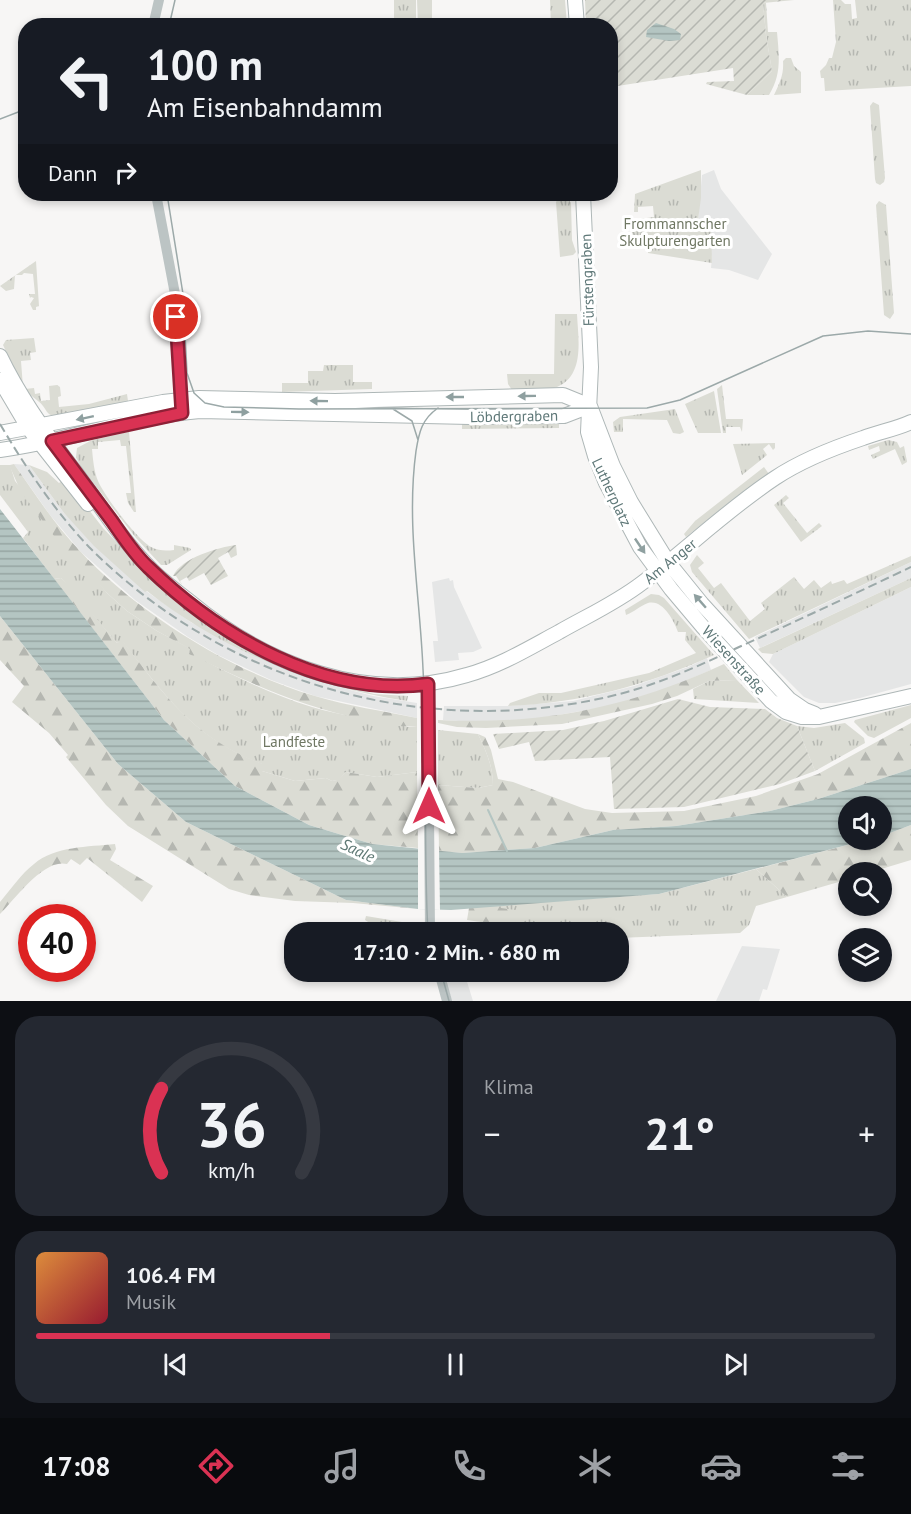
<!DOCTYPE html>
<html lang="de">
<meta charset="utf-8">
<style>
:root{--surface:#171b24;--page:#242831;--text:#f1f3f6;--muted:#9ea1a6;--line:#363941;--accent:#da3253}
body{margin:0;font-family:"PT Sans",sans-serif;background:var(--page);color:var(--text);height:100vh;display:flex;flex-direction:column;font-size:22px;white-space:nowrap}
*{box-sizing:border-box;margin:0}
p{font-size:20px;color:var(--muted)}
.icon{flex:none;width:33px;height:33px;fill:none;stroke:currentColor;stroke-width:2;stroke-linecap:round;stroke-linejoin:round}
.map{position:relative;height:1001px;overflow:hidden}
.sheet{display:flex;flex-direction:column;gap:15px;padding:15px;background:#0d0f14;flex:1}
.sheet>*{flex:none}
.hud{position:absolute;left:18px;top:18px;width:600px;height:183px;border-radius:24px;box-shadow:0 3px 9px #0003;background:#171b24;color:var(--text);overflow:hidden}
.buttons{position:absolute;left:838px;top:796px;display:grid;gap:12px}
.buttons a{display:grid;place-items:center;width:54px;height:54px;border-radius:50%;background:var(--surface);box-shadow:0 3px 9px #0003;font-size:30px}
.speed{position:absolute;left:18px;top:904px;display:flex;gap:12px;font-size:30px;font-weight:700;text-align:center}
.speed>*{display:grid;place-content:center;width:78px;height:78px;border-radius:50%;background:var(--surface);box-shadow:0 3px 9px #0003;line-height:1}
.speed .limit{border:9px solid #d22;background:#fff;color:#111}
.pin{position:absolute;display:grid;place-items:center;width:51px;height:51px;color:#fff;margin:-26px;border:3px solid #fff;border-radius:50%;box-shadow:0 2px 6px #0007}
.me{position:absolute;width:66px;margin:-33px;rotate:0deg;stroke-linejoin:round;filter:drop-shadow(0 0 4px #0008)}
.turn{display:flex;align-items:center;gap:21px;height:126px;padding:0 30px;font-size:27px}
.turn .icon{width:78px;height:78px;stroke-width:2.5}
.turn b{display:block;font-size:42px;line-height:51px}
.then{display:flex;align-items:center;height:57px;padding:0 30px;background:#0003;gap:12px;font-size:22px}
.big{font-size:45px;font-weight:600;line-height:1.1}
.sheet .widget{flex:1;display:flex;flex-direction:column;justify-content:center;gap:9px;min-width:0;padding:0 21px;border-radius:24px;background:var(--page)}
.sheet .dial{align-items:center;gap:0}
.dial svg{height:156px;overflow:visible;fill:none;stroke:var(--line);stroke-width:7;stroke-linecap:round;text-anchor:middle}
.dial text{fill:var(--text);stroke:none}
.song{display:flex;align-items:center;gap:18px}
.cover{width:72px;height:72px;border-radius:9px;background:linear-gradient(135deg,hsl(30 70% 55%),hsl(350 70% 35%))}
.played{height:6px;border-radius:3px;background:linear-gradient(90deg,var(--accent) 35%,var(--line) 35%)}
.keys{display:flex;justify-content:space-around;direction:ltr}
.heat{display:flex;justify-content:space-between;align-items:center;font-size:33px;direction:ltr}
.sheet .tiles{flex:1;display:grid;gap:15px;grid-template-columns:1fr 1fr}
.widget:last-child{grid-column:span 2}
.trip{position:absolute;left:284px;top:922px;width:345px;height:60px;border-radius:24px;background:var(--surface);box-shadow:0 3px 9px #0003;font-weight:600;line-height:60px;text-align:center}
.tabs{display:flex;height:96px;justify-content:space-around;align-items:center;background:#090b0e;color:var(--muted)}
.tabs .icon{width:42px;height:42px}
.tabs .selected{color:var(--accent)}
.tabs b{font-size:27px;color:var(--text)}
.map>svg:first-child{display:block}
</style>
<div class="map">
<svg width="911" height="1001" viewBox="0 0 911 1001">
<defs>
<pattern id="grass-tufts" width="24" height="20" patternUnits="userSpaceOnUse" patternTransform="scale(1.5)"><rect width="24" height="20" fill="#dbdcd4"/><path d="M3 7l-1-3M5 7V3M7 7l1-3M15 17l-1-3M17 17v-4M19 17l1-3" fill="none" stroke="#b5b7b1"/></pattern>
<pattern id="forest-firs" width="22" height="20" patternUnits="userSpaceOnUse" patternTransform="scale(1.5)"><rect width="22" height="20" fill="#dbdcd4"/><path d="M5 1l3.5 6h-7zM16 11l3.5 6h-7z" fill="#b5b7b1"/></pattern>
<pattern id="garden-furrows" width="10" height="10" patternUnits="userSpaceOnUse" patternTransform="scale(1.5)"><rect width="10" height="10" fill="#dbdcd4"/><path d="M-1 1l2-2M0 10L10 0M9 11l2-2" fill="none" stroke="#b5b7b1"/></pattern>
<pattern id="water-rules" width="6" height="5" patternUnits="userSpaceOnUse" patternTransform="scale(1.5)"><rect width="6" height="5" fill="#b4c5c2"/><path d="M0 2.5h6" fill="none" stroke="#96a5a2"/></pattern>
</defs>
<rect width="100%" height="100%" fill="#f7f6f5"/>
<!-- built -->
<path fill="#e5e6e6" d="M 714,170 L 721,189 L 772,254 L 758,280 L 729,270 L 711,268 L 712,257 L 698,220 L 702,175 Z
M 14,464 L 29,465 L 64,513 L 146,591 L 192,623 L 350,690 L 373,696 L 417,703 L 417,718 L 315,696 L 271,680 L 218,655 L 188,637 L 135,600 L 81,552 L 50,515 Z
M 911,562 L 911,578 L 760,648 L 755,637 Z
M 449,578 L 450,581 L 453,580 L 454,587 L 482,648 L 473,652 L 458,653 L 459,660 L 435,662 L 433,641 L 438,641 L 432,582 Z
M 911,587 L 911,684 L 860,698 L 835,703 L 819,703 L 804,697 L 769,662 L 773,654 Z
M 707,658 L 711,670 L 666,689 L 610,706 L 535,719 L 474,722 L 443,720 L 444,706 L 508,706 L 573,701 L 634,686 L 688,667 Z
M 742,946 L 780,949 L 767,990 L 763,989 L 759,1001 L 716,1001 Z
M 443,972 L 464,972 L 473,1001 L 452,1001 Z"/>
<!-- grass -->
<path fill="url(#grass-tufts)" d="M 394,0 L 416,0 L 416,25 L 394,25 Z
M 417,0 L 432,0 L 432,25 L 418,25 Z
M 550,0 L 565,0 L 567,25 L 551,25 Z
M 833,0 L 841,0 L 845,4 L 851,4 L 852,19 L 857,18 L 855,0 L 911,0 L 911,86 L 825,91 L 824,78 L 821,78 L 820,71 L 826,65 L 829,58 L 832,58 L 836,42 Z
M 763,3 L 766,3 L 768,32 L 777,32 C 779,55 782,74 769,95 L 747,95 L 772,71 L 766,35 Z
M 786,58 L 791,58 L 794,66 L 801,72 L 801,93 L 774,95 C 780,82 784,74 783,61 Z
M 873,102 L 879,105 L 885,178 L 884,182 L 880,185 L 876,183 L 875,179 L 870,106 Z
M 701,170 L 701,198 L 698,220 L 711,222 L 712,263 L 648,253 L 648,243 L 632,241 L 632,220 L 654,217 L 653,206 L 638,207 L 638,212 L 634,212 L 635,194 Z
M 558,199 L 568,199 L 571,203 L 572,240 L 576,252 L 573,255 L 560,257 L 556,202 Z
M 879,201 L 886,205 L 894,313 L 890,319 L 884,315 L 876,205 Z
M 36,261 L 39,306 L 36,307 L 36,310 L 33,310 L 30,304 L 34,298 L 31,297 L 30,298 L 29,294 L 35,294 L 33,274 L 24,273 L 22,275 L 15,275 L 14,289 L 6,291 L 0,286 Z
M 555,314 L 577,314 C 578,338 586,378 554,388 C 542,391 525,389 512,390 L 508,384 L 507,374 L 554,374 Z
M 34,338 L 36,352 L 30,353 L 31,360 L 21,361 L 23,387 L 3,345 L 6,340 Z
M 324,365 L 353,365 L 353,382 L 372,382 L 372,389 L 282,392 L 282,383 L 308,383 L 308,371 L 323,371 Z
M 57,385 L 60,387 L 61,396 L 58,397 L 59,407 L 89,404 L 127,394 L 128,401 L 53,416 C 46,413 47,411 43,406 C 38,399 29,396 25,389 L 34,388 L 35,394 L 40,393 L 41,401 L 50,400 L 49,386 Z
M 722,385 L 726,419 L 743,419 L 742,432 L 740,427 L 726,427 L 726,433 L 723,433 L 717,389 Z
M 714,391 L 721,433 L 698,433 L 685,404 Z
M 675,409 L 684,432 L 680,434 L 673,433 L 667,420 L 623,419 L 623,432 L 614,432 L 613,422 L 620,417 Z
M 462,423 L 559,423 L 559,428 L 462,429 Z
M 129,432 L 136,512 L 134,512 L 128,503 L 126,493 L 131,493 L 126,446 L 121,446 L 120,440 L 98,442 L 98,449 L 92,449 C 93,460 94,471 98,481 C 105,497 137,539 151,547 C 159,551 166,551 174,550 L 174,545 L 190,548 L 191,550 L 167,565 L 161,565 L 136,538 L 81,467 L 76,457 L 77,448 L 92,440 Z
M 888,440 L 897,442 L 900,448 L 904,446 L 907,462 L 902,465 L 895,449 L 873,459 L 871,455 L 880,451 L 879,446 L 869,450 L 868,446 Z
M 775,443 L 775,448 L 773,450 L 769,444 L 763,449 L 767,455 L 742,475 L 733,444 Z
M 0,465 L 10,465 L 15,481 L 107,593 L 127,611 L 157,631 L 191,649 L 189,653 C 229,673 269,694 312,707 C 343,716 376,720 408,727 L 417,726 L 417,772 L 377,777 L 346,772 L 338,780 L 332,781 L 326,778 L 295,781 L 262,771 L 262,764 C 195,740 164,694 122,641 L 117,643 L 61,578 L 54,579 L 23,538 L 28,532 L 0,495 Z
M 29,465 L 47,472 L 59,483 L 65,479 L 103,528 L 145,572 L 317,677 L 374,694 L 408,696 L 407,701 C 314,687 221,650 147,591 L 145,592 L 94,546 L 64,513 Z
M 764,467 L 769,474 L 737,496 L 686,537 L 684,534 L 695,521 Z
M 786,495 L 789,498 L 783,503 L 807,533 L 819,523 L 822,526 L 801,542 L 774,505 Z
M 697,555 L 704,563 L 698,568 L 714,588 L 721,583 L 750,621 L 765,609 L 761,603 L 794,577 L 804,589 L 814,580 L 821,588 L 831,581 L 832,584 L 844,580 L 847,584 L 911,556 L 911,562 L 749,639 L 692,572 L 690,565 Z
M 911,578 L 911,587 L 773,654 L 762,653 L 758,649 Z
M 651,594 L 659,595 L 664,598 L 714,655 C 648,685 581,703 508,706 L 510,703 L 539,693 L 561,693 L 649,673 L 696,653 L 685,640 L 686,632 L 678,632 C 674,621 663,599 648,603 C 640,606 634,612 626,615 L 625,610 Z
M 737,680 L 759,703 L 694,699 L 693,689 L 709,681 Z
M 911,705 L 911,718 L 874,738 L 868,736 L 854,722 L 855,720 Z
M 845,723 L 864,738 L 865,743 L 815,771 L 797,726 L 814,728 Z
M 438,730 L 478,734 C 486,751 493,766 493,785 L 478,788 L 438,785 Z
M 756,869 L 787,897 L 756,906 L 749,925 L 740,933 L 618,938 L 618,933 L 547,933 L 516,927 L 516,920 L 500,908 L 500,905 L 659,894 Z
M 366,916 L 420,925 L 421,933 L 385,933 L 365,920 Z"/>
<!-- forest -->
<path fill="url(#forest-firs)" d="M 14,464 C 35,494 55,525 80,551 C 137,613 234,673 315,696 C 348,706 383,711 417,718 L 417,726 C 398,728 381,723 362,719 C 301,707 245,681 189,654 L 190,649 L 157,631 L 127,611 L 107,593 L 54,536 L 21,492 L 10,467 L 10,465 Z
M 61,578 L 71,588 L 117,643 L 122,640 C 164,695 196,740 263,764 L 262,771 L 295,781 L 326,778 L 332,781 L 337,780 L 346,772 L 377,777 L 417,772 L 418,848 L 372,844 L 309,825 L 235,786 L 164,720 L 54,579 Z
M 0,616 L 118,764 L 186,822 L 346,900 L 418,909 L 353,903 L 295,901 L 249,895 L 229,889 L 128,826 L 106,805 L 66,757 L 68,755 L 49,733 L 12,702 L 24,686 L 0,660 Z
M 724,664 L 737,680 L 709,681 L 677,696 L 652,704 L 562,724 L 486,728 L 457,727 L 438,723 L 438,720 C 544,725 627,708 724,664 Z
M 911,723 L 911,769 L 818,799 L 770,811 L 676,826 L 613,830 L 535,848 L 462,853 L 439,851 L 438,785 L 478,788 L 493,785 C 493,766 486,751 478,734 L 485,737 L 491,750 L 498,779 L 513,782 L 585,809 L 612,813 L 684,811 L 756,796 L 818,774 Z
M 911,825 L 911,860 L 868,873 L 849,873 L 849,879 L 787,897 L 756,869 L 866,840 L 882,840 L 882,836 Z
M 115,844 L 116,849 L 110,860 L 153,886 L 142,902 L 87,858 L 80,865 L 71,859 L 67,864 C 44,858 15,899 0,914 L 0,902 C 11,889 21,874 34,864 C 55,846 88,847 115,844 Z
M 500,905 L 501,908 L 516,910 L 516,927 L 467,920 L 469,908 Z"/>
<!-- garden -->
<path fill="url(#garden-furrows)" d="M 585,0 L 794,0 L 763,3 L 766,35 L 772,71 L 747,95 L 706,84 L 707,82 L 734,81 L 733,68 L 611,87 L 610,26 L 586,25 Z
M 236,545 L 237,555 L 231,558 L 228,552 L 218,558 L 228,576 L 211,585 L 204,573 L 189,581 L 187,577 L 180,581 L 182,585 L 176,576 L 173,576 C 181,558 219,547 236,545 Z
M 678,699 L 710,707 L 765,709 L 777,718 L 797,726 L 815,771 L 780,784 L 684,807 L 614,809 L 610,757 L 535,761 L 529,742 L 499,749 L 493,734 L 563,730 L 604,721 Z"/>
<!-- water -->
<path fill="url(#water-rules)" d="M 656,23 L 674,29 L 681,34 L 680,40 L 669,41 L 646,37 L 647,30 Z
M 0,509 L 164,720 L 235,786 L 309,825 L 372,844 L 462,853 L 535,848 L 613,830 L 676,826 L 770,811 L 818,799 L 911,769 L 911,825 L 882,836 L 882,807 L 849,807 L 849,840 L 866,840 L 659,894 L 451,910 L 418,909 L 346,900 L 186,822 L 118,764 L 0,616 Z"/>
<!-- pier -->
<path fill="#f7f6f5" d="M 418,845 L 439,848 L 440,910 L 418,909 Z"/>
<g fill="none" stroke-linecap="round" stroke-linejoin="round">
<!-- stream -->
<path stroke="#b4c5c2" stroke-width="2" d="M 488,810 L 507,851"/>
<defs>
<path id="major" d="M 575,0 L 577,26
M 583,194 L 591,367 L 588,432 L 595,456 L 606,483 L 640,547 L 671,589 L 703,627 L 771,701 L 786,712 L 802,717 L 819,717 L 911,696
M 0,356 C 20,398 48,437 77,474 C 99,504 120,537 146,564 C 158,578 174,589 189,601 C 266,665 367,705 467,675 C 500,666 529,648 559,632 C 587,616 616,603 642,583 C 687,549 728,509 775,478 C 802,460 833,448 863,438 C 879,432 896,429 911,422
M 0,380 L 29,429 L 88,504
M 590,406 L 613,466 L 631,502 L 668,562 L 702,604 L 789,699 L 805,710 L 815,714
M 0,433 L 163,402 L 199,398 L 335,401 L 563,395 L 590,406
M 0,450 C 67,441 132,417 200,411 L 470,417 L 564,416 L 590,406"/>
</defs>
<!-- major casing -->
<use href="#major" stroke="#aeb7b7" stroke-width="16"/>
<!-- minor -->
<path stroke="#bcc4c4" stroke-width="10" d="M 153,26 L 159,0
M 156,194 L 175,294 L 181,407
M 428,684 L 430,933
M 439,972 L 447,1001"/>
<!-- major -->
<use href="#major" stroke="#fff" stroke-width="14"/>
<!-- tram -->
<path stroke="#9ca9a9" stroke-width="1.5" d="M 169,26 L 175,0
M 0,119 L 26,109
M 167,194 L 183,294 L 187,373 L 194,393 L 205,403 L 224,407 L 299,409 L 647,408 L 680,400 L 823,336 L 868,331 L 911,334
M 393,409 L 412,421 L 418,440
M 428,933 C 423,845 428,757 423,669 C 420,596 406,524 416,451 C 419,432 422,419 438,408
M 441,972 L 449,1001"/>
<!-- rail -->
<path stroke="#9ca9a9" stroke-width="2" stroke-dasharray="9 4.5" stroke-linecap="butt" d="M 0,424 C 26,468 54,510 89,547 C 228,687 436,744 627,692 C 666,681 703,664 739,647 C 797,621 854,594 911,567"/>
</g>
<!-- one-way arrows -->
<defs><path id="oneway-solid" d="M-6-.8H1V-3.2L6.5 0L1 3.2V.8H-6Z" transform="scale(1.5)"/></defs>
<g fill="#8fa0a0">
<use href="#oneway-solid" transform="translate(527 396) rotate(179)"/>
<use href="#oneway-solid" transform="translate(455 397) rotate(180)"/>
<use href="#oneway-solid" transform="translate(319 401) rotate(-179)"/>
<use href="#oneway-solid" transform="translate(240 412) rotate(1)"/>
<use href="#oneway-solid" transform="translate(85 418) rotate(168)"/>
<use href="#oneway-solid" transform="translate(640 546) rotate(56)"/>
<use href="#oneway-solid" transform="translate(700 601) rotate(-131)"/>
</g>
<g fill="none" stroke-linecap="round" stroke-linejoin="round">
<defs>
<path id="route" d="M 176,317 L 182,413 L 52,441 C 72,468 92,494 112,521 C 123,537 134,554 148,567 C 220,637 325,698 428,684 L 429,806"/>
</defs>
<!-- route casing -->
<use href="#route" stroke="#8e2036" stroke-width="15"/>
<!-- route -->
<use href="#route" stroke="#da3253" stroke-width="10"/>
</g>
<g text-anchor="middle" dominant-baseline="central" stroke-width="6" stroke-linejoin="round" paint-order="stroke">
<!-- park labels -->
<g font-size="15" fill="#6f7763" stroke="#fff">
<text x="675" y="223">Frommannscher<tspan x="675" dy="17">Skulpturengarten</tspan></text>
<text x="294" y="741">Landfeste</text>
</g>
<!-- street labels -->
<g font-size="15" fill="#5f7878" stroke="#fff">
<text transform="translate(587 280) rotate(-92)">Fürstengraben</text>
<text transform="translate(514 416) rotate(-1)">Löbdergraben</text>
<text transform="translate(612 492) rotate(65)">Lutherplatz</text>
<text transform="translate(670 561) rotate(-39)">Am Anger</text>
<text transform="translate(734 660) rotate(48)">Wiesenstraße</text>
</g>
<!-- water labels -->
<g font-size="16" font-style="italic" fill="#5f7975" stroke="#fff">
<text transform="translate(358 850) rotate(25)">Saale</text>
</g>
</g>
</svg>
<div class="buttons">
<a><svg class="icon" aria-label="sound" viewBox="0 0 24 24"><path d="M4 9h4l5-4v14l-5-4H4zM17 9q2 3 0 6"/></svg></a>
<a><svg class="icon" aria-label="search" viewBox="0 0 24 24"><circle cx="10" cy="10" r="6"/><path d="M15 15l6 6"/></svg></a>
<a><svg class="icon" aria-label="layers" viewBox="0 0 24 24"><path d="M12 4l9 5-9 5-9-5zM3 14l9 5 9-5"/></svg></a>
</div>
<div class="speed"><div class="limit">40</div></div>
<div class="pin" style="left:176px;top:317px;background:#d93025"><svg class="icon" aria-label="arrive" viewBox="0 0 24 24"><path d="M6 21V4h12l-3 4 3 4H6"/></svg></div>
<svg class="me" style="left:429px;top:806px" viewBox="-20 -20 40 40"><path d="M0-17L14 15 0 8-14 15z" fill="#da3253" stroke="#fff" stroke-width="4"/></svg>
<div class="trip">17:10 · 2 Min. · 680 m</div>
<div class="hud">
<div class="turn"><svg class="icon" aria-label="left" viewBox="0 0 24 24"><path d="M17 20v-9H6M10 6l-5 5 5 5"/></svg><div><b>100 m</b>Am Eisenbahndamm</div></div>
<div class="then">Dann<svg class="icon" aria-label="right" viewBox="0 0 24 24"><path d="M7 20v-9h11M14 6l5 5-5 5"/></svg></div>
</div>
</div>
<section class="sheet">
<div class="tiles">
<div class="widget dial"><svg viewBox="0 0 100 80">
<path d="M14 69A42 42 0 1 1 86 69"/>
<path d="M14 69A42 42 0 0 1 14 26" stroke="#da3253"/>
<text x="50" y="56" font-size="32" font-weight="700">36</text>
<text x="50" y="72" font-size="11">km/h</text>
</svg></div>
<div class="widget"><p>Klima</p>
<div class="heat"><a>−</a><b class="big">21°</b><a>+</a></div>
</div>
<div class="widget">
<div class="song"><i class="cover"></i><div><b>106.4 FM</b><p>Musik</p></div></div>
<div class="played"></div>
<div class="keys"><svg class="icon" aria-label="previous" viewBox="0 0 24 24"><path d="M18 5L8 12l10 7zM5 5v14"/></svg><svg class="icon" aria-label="pause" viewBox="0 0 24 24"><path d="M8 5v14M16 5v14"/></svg><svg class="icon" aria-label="next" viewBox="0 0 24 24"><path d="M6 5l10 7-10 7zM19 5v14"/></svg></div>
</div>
</div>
</section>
<nav class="tabs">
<b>17:08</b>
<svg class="icon selected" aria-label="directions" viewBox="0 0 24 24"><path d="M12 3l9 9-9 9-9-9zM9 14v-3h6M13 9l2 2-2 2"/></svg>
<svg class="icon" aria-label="music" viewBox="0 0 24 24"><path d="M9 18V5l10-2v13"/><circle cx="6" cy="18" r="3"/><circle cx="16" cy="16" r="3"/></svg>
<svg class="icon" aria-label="phone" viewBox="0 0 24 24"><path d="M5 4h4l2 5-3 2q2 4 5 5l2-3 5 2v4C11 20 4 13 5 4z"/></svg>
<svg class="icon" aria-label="climate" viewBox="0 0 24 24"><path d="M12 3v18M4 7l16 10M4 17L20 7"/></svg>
<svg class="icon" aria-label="car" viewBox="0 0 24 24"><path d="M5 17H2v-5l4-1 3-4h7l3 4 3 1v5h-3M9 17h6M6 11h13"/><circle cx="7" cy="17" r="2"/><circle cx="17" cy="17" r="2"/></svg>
<svg class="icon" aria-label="filters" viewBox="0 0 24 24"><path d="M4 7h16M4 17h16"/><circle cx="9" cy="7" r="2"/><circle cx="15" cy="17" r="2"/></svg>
</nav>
